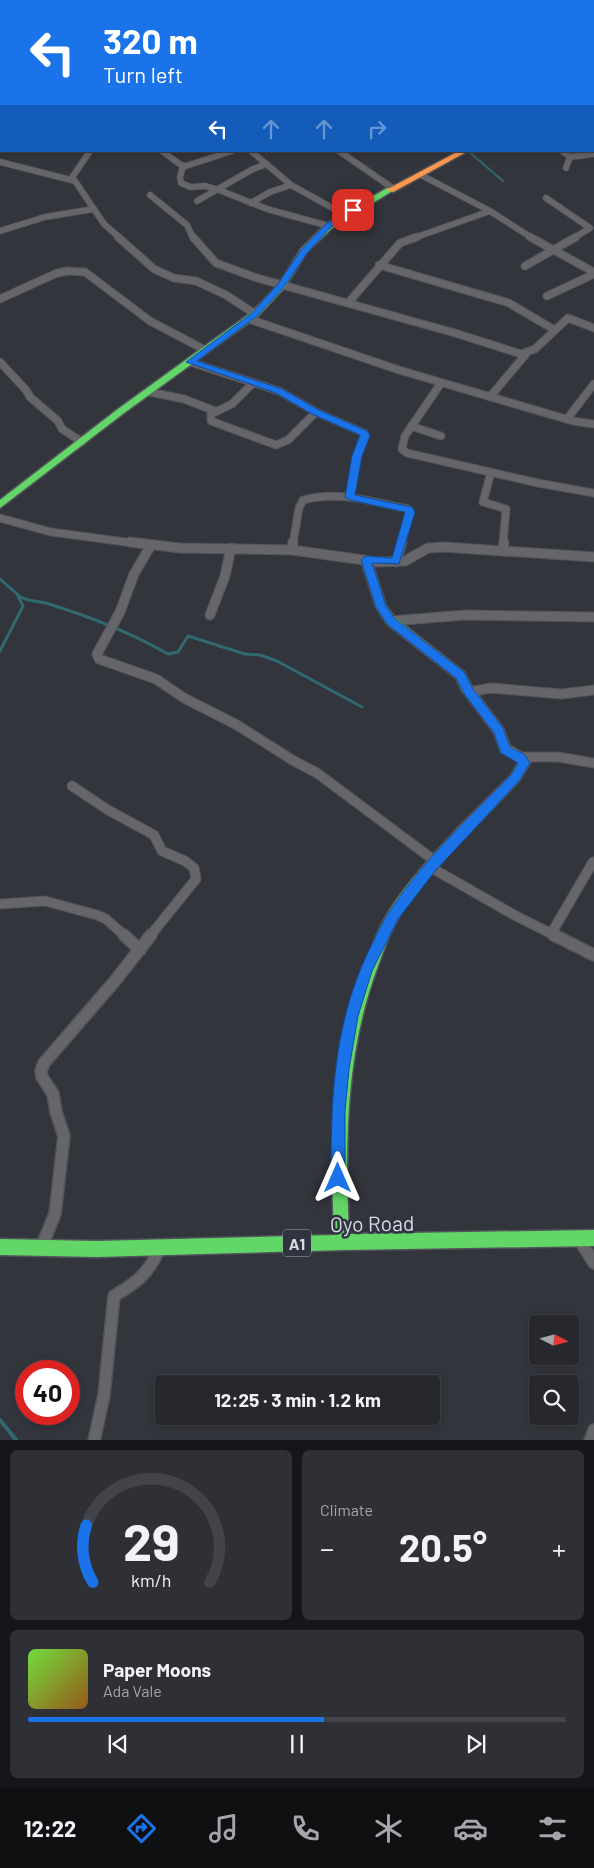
<!DOCTYPE html>
<meta charset="utf-8">
<style>
:root{--surface:#26282d;--page:#2e3035;--text:#f1f3f6;--muted:#a4a6aa;--line:#424449;--accent:#1a73e8}
body{margin:0;font-family:Barlow,sans-serif;background:var(--page);color:var(--text);height:100vh;display:flex;flex-direction:column;font-size:19px;white-space:nowrap}
*{box-sizing:border-box;margin:0}
p{font-size:16px;color:var(--muted)}
.icon{flex:none;width:28px;height:28px;fill:none;stroke:currentColor;stroke-width:2;stroke-linecap:round;stroke-linejoin:round}
.map{position:relative;height:1440px;overflow:hidden}
.sheet{display:flex;flex-direction:column;gap:10px;padding:10px;background:#151619;flex:1}
.sheet>*{flex:none}
.banner{position:absolute;left:0px;top:0px;width:595px;height:152px;box-shadow:0 2px 8px #0003,0 0 0 1px var(--line);background:#1a73e8;color:#fff;overflow:hidden}
.needle{width:32px;rotate:96deg}
.buttons{position:absolute;left:529px;top:1315px;display:grid;gap:10px}
.buttons a{display:grid;place-items:center;width:50px;height:50px;border-radius:5px;background:var(--surface);box-shadow:0 2px 8px #0003,0 0 0 1px var(--line);font-size:25px}
.speed{position:absolute;left:15px;top:1360px;display:flex;gap:10px;font-size:25px;font-weight:700;text-align:center}
.speed>*{display:grid;place-content:center;width:65px;height:65px;border-radius:50%;background:var(--surface);box-shadow:0 2px 8px #0003,0 0 0 1px var(--line);line-height:1}
.speed .limit{border:8px solid #d22;background:#fff;color:#111}
.pin{position:absolute;display:grid;place-items:center;width:42px;height:42px;color:#fff;margin:-21px;border-radius:10px;box-shadow:0 2px 8px #0006}
.me{position:absolute;width:55px;margin:-28px;rotate:0deg;stroke-linejoin:round;filter:drop-shadow(0 0 4px #0008)}
.turn{display:flex;align-items:center;gap:18px;height:105px;padding:0 20px;font-size:22px}
.turn .icon{width:65px;height:65px;stroke-width:2.5}
.turn b{display:block;font-size:35px;line-height:42px}
.lanes{display:flex;align-items:center;height:48px;padding:0 20px;background:#0003;justify-content:center;gap:25px;direction:ltr}
.lanes .off{opacity:.35}
.big{font-size:38px;font-weight:700;line-height:1.1}
.sheet .tile{flex:1;display:flex;flex-direction:column;justify-content:center;gap:8px;min-width:0;padding:0 18px;border-radius:8px;background:var(--page)}
.sheet .dial{align-items:center;gap:0}
.dial svg{height:130px;overflow:visible;fill:none;stroke:var(--line);stroke-width:7;stroke-linecap:round;text-anchor:middle}
.dial text{fill:var(--text);stroke:none}
.song{display:flex;align-items:center;gap:15px}
.cover{width:60px;height:60px;border-radius:8px;background:linear-gradient(135deg,hsl(100 70% 55%),hsl(30 70% 35%))}
.played{height:5px;border-radius:2px;background:linear-gradient(90deg,var(--accent) 55%,var(--line) 55%)}
.keys{display:flex;justify-content:space-around;direction:ltr}
.heat{display:flex;justify-content:space-between;align-items:center;font-size:28px;direction:ltr}
.sheet .tiles{flex:1;display:grid;gap:10px;grid-template-columns:1fr 1fr}
.tile:last-child{grid-column:span 2}
.trip{position:absolute;left:155px;top:1375px;width:285px;height:50px;border-radius:5px;background:var(--surface);box-shadow:0 2px 8px #0003,0 0 0 1px var(--line);font-weight:700;line-height:50px;text-align:center}
.tab-bar{display:flex;height:80px;justify-content:space-around;align-items:center;background:#0f1012;color:var(--muted)}
.tab-bar .icon{width:35px;height:35px}
.tab-bar .active{color:var(--accent)}
.tab-bar b{font-size:22px;color:var(--text)}
.map>svg:first-child{display:block}
</style>
<div class="map">
<svg width="594" height="1441" viewBox="0 0 594 1441">
<rect width="100%" height="100%" fill="#33353c"/>
<g fill="none" stroke-linecap="round" stroke-linejoin="round">
<!-- stream-far2 -->
<path stroke="#30696f" stroke-width="2" d="M 245,0 L 249,1
M 468,151 L 503,181"/>
<!-- stream-far1 -->
<path stroke="#30696f" stroke-width="3" d="M 0,579 L 17,594 L 23,606 L 0,651
M 17,594 C 25,602 35,600 46,603 C 88,616 130,632 168,654 L 178,652 L 188,636 L 245,654 L 260,655 L 277,661 L 362,707"/>
<!-- stream -->
<path stroke="#30696f" stroke-width="4" d="M 0,1420 L 17,1441"/>
<defs>
<path id="street-far3" d="M 117,0 L 119,1
M 389,0 L 392,0
M 106,1 L 108,0
M 481,1 L 495,0
M 549,1 L 570,0
M 162,151 L 181,165 L 186,166 L 232,151
M 251,151 L 291,185 L 345,215
M 339,151 L 394,189
M 562,151 L 570,157 L 594,154
M 0,162 L 75,181 L 104,224 L 120,238
M 183,166 L 180,177 L 181,183 L 190,187 L 205,186 L 219,190 L 267,209 L 329,226
M 566,168 L 570,157
M 421,175 L 490,211 L 532,238
M 71,179 L 90,151
M 150,195 L 187,225 L 193,238
M 546,198 L 590,228 L 574,238
M 197,201 L 253,169 L 267,164
M 251,203 L 270,192 L 291,185
M 0,231 L 45,217 L 94,209
M 414,238 L 490,211"/>
<path id="street-far2" d="M 118,237 L 154,269 L 174,278 L 196,281 L 226,295 L 255,314
M 193,237 L 216,263 L 254,277 L 455,333 L 521,354 L 535,349 L 568,318 L 594,328
M 530,237 L 592,271 L 592,275 L 547,296
M 379,265 L 509,303 L 553,329
M 525,266 L 576,237
M 0,299 L 57,273 L 68,271 L 85,272 L 150,321 L 205,350
M 348,303 L 400,243 L 417,237
M 249,319 L 399,370 L 573,421 L 594,424
M 0,362 L 26,390 L 30,397 L 58,421 L 62,429 L 82,442
M 190,362 L 279,391 L 316,412 L 364,433 L 365,436 L 357,456 L 350,497
M 253,383 L 232,404 L 211,414 L 211,421 L 276,445 L 288,440 L 316,412
M 441,383 L 405,436 L 402,449 L 407,453 L 538,483 L 594,493
M 149,392 L 184,399 L 215,411
M 490,397 L 526,354
M 567,419 L 594,384
M 411,426 L 441,436
M 491,472 L 483,502 L 506,509 L 503,544
M 0,518 L 51,532 L 140,544
M 293,544 L 299,508 L 303,500 C 339,490 373,502 408,509 L 410,512 L 401,544"/>
<path id="street-far1" d="M 130,542 L 180,548 L 292,550 L 378,562 L 405,561 L 428,548 L 444,547 L 594,557
M 151,545 L 134,574 L 120,612 L 97,654 L 99,659 L 156,679 L 184,698 L 237,725 L 294,761 L 317,773 L 435,861
M 292,550 L 293,542
M 503,550 L 504,542
M 396,562 L 402,542
M 210,615 L 225,576 L 231,548
M 391,621 L 465,615 L 594,617
M 469,692 L 491,688 L 562,694 L 594,690
M 520,757 L 558,757 L 594,763
M 72,786 L 108,810 L 154,835 L 162,851 L 185,861 L 194,868 L 196,879 L 150,936
M 430,867 L 516,916 L 556,936
M 0,904 L 45,901 L 97,915 L 106,919 L 125,936
M 551,934 L 593,862"/>
<path id="street" d="M 124,935 L 140,950
M 554,935 L 594,955
M 579,1239 L 594,1263
M 41,1248 L 55,1214 L 64,1136 L 56,1112 L 53,1094 L 42,1077 L 41,1071 L 44,1063 L 114,982 L 151,935
M 94,1441 L 104,1395 L 114,1296 C 138,1282 149,1273 160,1247
M 590,1441 L 594,1430"/>
<path id="fast" d="M 387,188 L 394,190 L 332,228 L 307,252 L 285,287 L 258,316 L 124,413 L 0,508 L 0,500 L 118,409 L 252,312 L 279,284 L 301,249 L 326,224 Z
M 366,557 L 371,560 L 386,606 L 395,618 L 464,672 L 473,689 L 471,692 L 463,692 L 456,678 L 387,624 L 376,607 L 361,560 Z
M 462,827 L 466,828 L 468,832 L 466,836 C 441,863 413,891 395,924 C 388,937 383,952 378,966 C 345,1053 345,1143 349,1234 L 594,1230 L 594,1246 L 344,1250 L 97,1257 L 0,1255 L 0,1239 L 97,1241 L 334,1235 C 330,1143 331,1052 365,965 C 371,948 378,929 388,913 C 407,882 433,855 458,828 Z"/>
<path id="slow" d="M 459,151 L 468,151 L 393,192 L 386,190 Z
M 467,685 L 471,686 L 503,728 L 510,746 L 524,754 L 530,763 L 519,781 L 466,836 L 462,837 L 458,836 L 456,832 L 458,828 L 511,775 L 518,763 L 516,760 L 501,752 L 494,733 L 461,689 Z"/>
</defs>
<!-- street-far3 casing -->
<use href="#street-far3" stroke="#515459" stroke-width="7"/>
<!-- street-far2 casing -->
<use href="#street-far2" stroke="#515459" stroke-width="9"/>
<!-- street-far1 casing -->
<use href="#street-far1" stroke="#515459" stroke-width="11"/>
<!-- street casing -->
<use href="#street" stroke="#515459" stroke-width="14"/>
<!-- fast casing -->
<use href="#fast" stroke="#515459" stroke-width="3"/>
<!-- slow casing -->
<use href="#slow" stroke="#515459" stroke-width="3"/>
<!-- street-far3 -->
<use href="#street-far3" stroke="#666569" stroke-width="5.5"/>
<!-- street-far2 -->
<use href="#street-far2" stroke="#666569" stroke-width="7"/>
<!-- street-far1 -->
<use href="#street-far1" stroke="#666569" stroke-width="9"/>
<!-- street -->
<use href="#street" stroke="#666569" stroke-width="11"/>
<!-- fast -->
<use href="#fast" fill="#63d668" fill-rule="evenodd"/>
<!-- slow -->
<use href="#slow" fill="#ff974d" fill-rule="evenodd"/>
</g>
<!-- route -->
<path fill="#1a73e8" stroke="#114b97" d="M 351,208 L 357,210 L 331,227 L 307,253 L 284,287 L 257,316 L 197,361 L 282,389 L 319,410 L 367,431 L 370,436 L 362,456 L 355,495 L 412,507 L 415,512 L 399,564 L 372,563 L 386,606 L 395,619 L 464,672 L 473,689 L 503,728 L 510,747 L 524,754 L 530,763 L 519,781 L 435,871 L 398,919 L 372,971 L 358,1016 L 349,1069 L 345,1111 L 345,1178 L 343,1183 L 338,1185 L 333,1183 L 331,1178 C 331,1090 334,1017 375,938 C 380,929 384,919 390,911 C 423,860 469,818 511,775 L 518,763 L 501,753 L 494,733 L 465,695 L 456,678 L 387,624 L 376,607 L 361,560 L 366,556 L 392,558 L 405,512 L 350,500 L 345,497 L 352,456 L 360,435 L 312,414 L 276,393 L 186,362 L 252,313 L 278,284 L 301,250 L 326,224 Z"/>
<g text-anchor="middle" dominant-baseline="central" stroke-width="5" stroke-linejoin="round" paint-order="stroke">
<!-- shield labels -->
<rect fill="#2f3440" stroke="#a5a9b1" stroke-width="1" x="283" y="1229.5" width="28" height="27" rx="4"/>
<g font-size="16" font-weight="bold" fill="#d7dbe2">
<text x="297" y="1243">A1</text>
</g>
<!-- near-street labels -->
<g font-size="21" fill="#d7dbe2" stroke="#2f3440">
<text transform="translate(372 1223) rotate(-1)">Oyo Road</text>
</g>
</g>
</svg>
<div class="buttons">
<a><svg class="needle" viewBox="-14 -14 28 28"><path d="M0-13l5 13h-10z" fill="#e53935"/><path d="M0 13l5-13h-10z" fill="#a4a6aa"/></svg></a>
<a><svg class="icon" aria-label="search" viewBox="0 0 24 24"><circle cx="10" cy="10" r="6"/><path d="M15 15l6 6"/></svg></a>
</div>
<div class="speed"><div class="limit">40</div></div>
<div class="pin" style="left:353px;top:210px;background:#d93025"><svg class="icon" aria-label="arrive" viewBox="0 0 24 24"><path d="M6 21V4h12l-3 4 3 4H6"/></svg></div>
<svg class="me" style="left:338px;top:1178px" viewBox="-20 -20 40 40"><path d="M0-17L14 15 0 8-14 15z" fill="#1a73e8" stroke="#fff" stroke-width="4"/></svg>
<div class="trip">12:25 · 3 min · 1.2 km</div>
<div class="banner">
<div class="turn"><svg class="icon" aria-label="left" viewBox="0 0 24 24"><path d="M17 20v-9H6M10 6l-5 5 5 5"/></svg><div><b>320 m</b>Turn left</div></div>
<div class="lanes"><svg class="icon" aria-label="left" viewBox="0 0 24 24"><path d="M17 20v-9H6M10 6l-5 5 5 5"/></svg><svg class="icon off" aria-label="ahead" viewBox="0 0 24 24"><path d="M12 20V5M6 11l6-6 6 6"/></svg><svg class="icon off" aria-label="ahead" viewBox="0 0 24 24"><path d="M12 20V5M6 11l6-6 6 6"/></svg><svg class="icon off" aria-label="right" viewBox="0 0 24 24"><path d="M7 20v-9h11M14 6l5 5-5 5"/></svg></div>
</div>
</div>
<section class="sheet">
<div class="tiles">
<div class="tile dial"><svg viewBox="0 0 100 80">
<path d="M14 69A42 42 0 1 1 86 69"/>
<path d="M14 69A42 42 0 0 1 10 34" stroke="#1a73e8"/>
<text x="50" y="56" font-size="32" font-weight="700">29</text>
<text x="50" y="72" font-size="11">km/h</text>
</svg></div>
<div class="tile"><p>Climate</p>
<div class="heat"><a>−</a><b class="big">20.5°</b><a>+</a></div>
</div>
<div class="tile">
<div class="song"><i class="cover"></i><div><b>Paper Moons</b><p>Ada Vale</p></div></div>
<div class="played"></div>
<div class="keys"><svg class="icon" aria-label="previous" viewBox="0 0 24 24"><path d="M18 5L8 12l10 7zM5 5v14"/></svg><svg class="icon" aria-label="pause" viewBox="0 0 24 24"><path d="M8 5v14M16 5v14"/></svg><svg class="icon" aria-label="next" viewBox="0 0 24 24"><path d="M6 5l10 7-10 7zM19 5v14"/></svg></div>
</div>
</div>
</section>
<nav class="tab-bar">
<b>12:22</b>
<svg class="icon active" aria-label="directions" viewBox="0 0 24 24"><path d="M12 3l9 9-9 9-9-9zM9 14v-3h6M13 9l2 2-2 2"/></svg>
<svg class="icon" aria-label="music" viewBox="0 0 24 24"><path d="M9 18V5l10-2v13"/><circle cx="6" cy="18" r="3"/><circle cx="16" cy="16" r="3"/></svg>
<svg class="icon" aria-label="phone" viewBox="0 0 24 24"><path d="M5 4h4l2 5-3 2q2 4 5 5l2-3 5 2v4C11 20 4 13 5 4z"/></svg>
<svg class="icon" aria-label="climate" viewBox="0 0 24 24"><path d="M12 3v18M4 7l16 10M4 17L20 7"/></svg>
<svg class="icon" aria-label="car" viewBox="0 0 24 24"><path d="M5 17H2v-5l4-1 3-4h7l3 4 3 1v5h-3M9 17h6M6 11h13"/><circle cx="7" cy="17" r="2"/><circle cx="17" cy="17" r="2"/></svg>
<svg class="icon" aria-label="filters" viewBox="0 0 24 24"><path d="M4 7h16M4 17h16"/><circle cx="9" cy="7" r="2"/><circle cx="15" cy="17" r="2"/></svg>
</nav>
